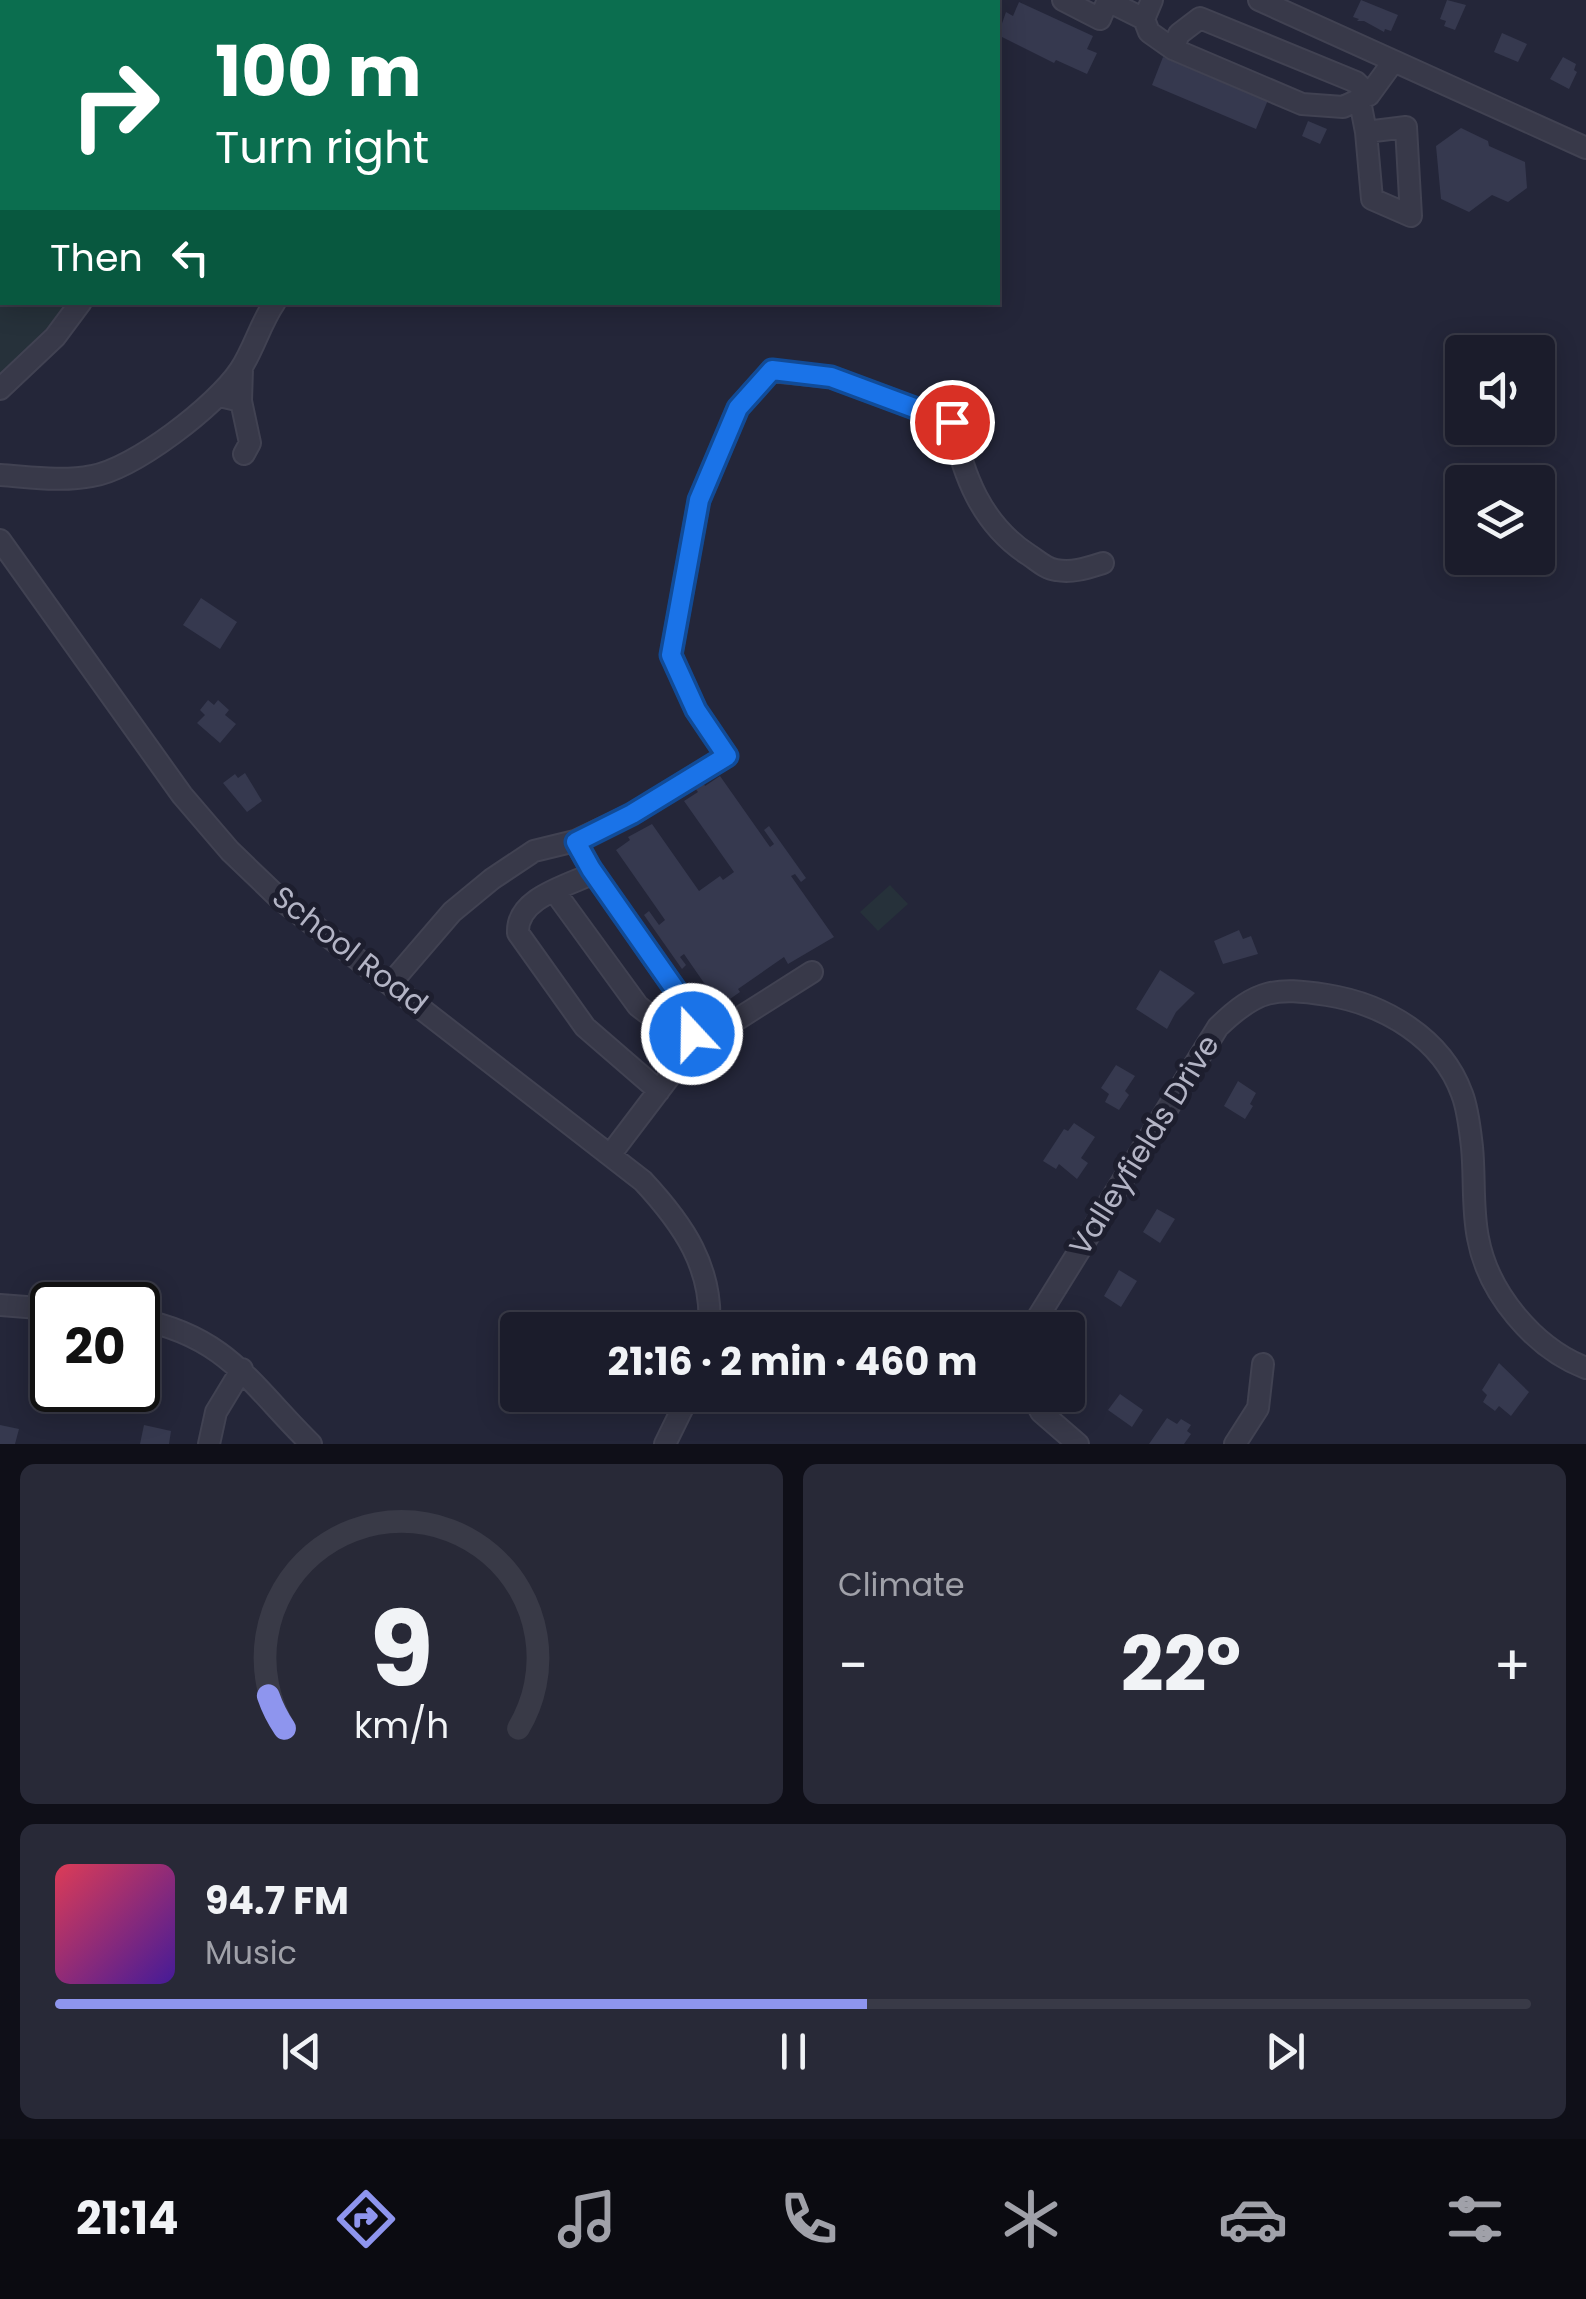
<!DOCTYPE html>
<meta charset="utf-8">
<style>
:root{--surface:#1b1c2b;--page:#282937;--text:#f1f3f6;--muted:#a0a1a9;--line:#393a47;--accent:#8e95ee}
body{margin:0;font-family:Poppins,sans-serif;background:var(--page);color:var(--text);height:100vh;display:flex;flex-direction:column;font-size:38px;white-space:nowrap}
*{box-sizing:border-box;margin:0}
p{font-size:32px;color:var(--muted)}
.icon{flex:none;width:55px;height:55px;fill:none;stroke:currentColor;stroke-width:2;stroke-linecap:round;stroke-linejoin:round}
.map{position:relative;height:1444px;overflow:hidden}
.panel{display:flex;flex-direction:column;gap:20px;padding:20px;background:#0f0f18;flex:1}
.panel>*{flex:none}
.guide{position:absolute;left:0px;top:0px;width:1000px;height:305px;box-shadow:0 5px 25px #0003,0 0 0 2px var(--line);background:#0b6e4f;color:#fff;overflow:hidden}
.tools{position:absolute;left:1445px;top:335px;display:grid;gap:20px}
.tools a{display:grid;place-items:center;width:110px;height:110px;border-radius:10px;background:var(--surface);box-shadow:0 5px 25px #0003,0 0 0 2px var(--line);font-size:50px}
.speed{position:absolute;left:30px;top:1282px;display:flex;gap:20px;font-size:50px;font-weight:700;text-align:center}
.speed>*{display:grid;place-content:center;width:130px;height:130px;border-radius:50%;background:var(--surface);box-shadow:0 5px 25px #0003,0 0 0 2px var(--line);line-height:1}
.speed .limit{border:5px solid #111;border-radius:15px;background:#fff;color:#111}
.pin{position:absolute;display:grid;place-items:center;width:85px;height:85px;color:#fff;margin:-42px;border:5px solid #fff;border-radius:50%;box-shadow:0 2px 10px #0007}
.me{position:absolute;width:110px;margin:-55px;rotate:339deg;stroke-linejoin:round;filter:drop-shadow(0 0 8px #0008)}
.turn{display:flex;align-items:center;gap:35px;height:210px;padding:0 50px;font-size:45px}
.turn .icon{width:130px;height:130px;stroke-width:2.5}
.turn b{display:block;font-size:70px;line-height:85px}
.then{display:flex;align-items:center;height:95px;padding:0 50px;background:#0003;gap:20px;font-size:38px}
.big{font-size:75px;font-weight:700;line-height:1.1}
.panel .card{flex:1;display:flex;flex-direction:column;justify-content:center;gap:15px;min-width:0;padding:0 35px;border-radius:15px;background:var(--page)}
.panel .dial{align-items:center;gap:0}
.dial svg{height:260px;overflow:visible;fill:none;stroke:var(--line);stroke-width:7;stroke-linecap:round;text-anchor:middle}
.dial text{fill:var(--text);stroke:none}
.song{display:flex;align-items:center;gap:30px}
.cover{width:120px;height:120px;border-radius:15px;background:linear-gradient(135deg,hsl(350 70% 55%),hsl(260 70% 35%))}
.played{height:10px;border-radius:5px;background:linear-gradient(90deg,var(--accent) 55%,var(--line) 55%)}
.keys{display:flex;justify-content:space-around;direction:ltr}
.heat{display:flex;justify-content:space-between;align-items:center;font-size:55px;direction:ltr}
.panel .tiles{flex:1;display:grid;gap:20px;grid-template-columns:1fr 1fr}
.card:last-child{grid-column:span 2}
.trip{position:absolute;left:500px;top:1312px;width:585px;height:100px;border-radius:10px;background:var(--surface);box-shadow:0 5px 25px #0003,0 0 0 2px var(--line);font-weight:700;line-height:100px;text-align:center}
.tabs{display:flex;height:160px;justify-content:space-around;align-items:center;background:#0b0b11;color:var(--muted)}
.tabs .icon{width:70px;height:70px}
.tabs .current{color:var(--accent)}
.tabs b{font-size:45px;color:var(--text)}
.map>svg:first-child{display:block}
</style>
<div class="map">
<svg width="1586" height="1444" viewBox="0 0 1586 1444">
<rect width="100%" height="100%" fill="#242639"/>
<!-- green -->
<path fill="#26313a" d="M 0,0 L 322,0 L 2,2 L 2,302 L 68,303 L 50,325 L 0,375 Z
M 890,885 L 908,904 L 878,931 L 860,912 Z"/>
<!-- building -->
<path fill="#36394f" d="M 1361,0 L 1398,15 L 1391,31 L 1385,29 L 1384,32 L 1364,21 L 1357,21 L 1359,19 L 1353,17 Z
M 1447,0 L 1466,5 L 1455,30 L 1444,26 L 1446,21 L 1440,19 Z
M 1019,2 L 1093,36 L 1087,49 L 1097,53 L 1087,74 L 1056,60 L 1054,63 L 998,35 L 1006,12 L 1013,16 Z
M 1502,33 L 1527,44 L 1518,62 L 1494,52 Z
M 1163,57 L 1222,82 L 1224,77 L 1233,80 L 1231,85 L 1268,100 L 1256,129 L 1152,85 Z
M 1563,57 L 1576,64 L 1574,70 L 1577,72 L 1569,89 L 1550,79 Z
M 1308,121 L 1327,129 L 1320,144 L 1302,136 Z
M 1461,128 L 1488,141 L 1489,146 L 1525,162 L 1527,188 L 1508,202 L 1492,195 L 1469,212 L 1441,199 L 1436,146 Z
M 201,598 L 237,622 L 220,649 L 183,625 Z
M 208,700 L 214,705 L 218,700 L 229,710 L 225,715 L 236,724 L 220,743 L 197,723 L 205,715 L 200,710 Z
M 245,773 L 262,801 L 247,812 L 223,783 L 235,774 L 238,778 Z
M 720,776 L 770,847 L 774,844 L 764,830 L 769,826 L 806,878 L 801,882 L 795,874 L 791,876 L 834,937 L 788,964 L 784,957 L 738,989 L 740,992 L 720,1006 L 684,954 L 680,957 L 686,965 L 682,969 L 644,915 L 649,911 L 659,925 L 665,920 L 616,850 L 630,840 L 628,837 L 652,824 L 699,891 L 720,876 L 723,880 L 734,872 L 684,801 L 698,792 L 695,788 L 703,782 L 705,786 Z
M 1239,930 L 1243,939 L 1251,936 L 1258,954 L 1223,964 L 1214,941 Z
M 1160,970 L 1195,993 L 1176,1012 L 1167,1029 L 1136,1009 Z
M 1116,1065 L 1135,1076 L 1125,1091 L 1129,1095 L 1119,1110 L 1105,1102 L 1109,1094 L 1101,1088 Z
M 1238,1081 L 1256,1093 L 1250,1104 L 1253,1106 L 1245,1119 L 1224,1106 Z
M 1074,1123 L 1095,1137 L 1081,1158 L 1088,1163 L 1077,1179 L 1059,1164 L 1056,1169 L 1043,1161 L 1064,1129 L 1068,1131 Z
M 1157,1209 L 1175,1219 L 1160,1243 L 1143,1232 Z
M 1119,1270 L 1137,1281 L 1121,1307 L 1104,1296 Z
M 1499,1363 L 1529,1392 L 1511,1416 L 1499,1406 L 1495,1411 L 1483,1402 L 1487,1395 L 1482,1390 Z
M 1120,1394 L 1143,1410 L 1132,1427 L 1108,1410 Z
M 1167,1418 L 1177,1424 L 1181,1419 L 1191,1425 L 1187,1431 L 1191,1434 L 1184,1444 L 1149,1444 Z
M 0,1425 L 19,1429 L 15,1444 L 0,1444 Z
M 144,1425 L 171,1431 L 169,1444 L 140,1444 Z"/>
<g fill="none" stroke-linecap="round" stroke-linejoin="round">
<defs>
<path id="minor" d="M 1063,0 L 1100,19 L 1108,0
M 1152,0 L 1144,19 L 1149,32 L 1173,49 L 1302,104 L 1343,107 L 1369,95 L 1356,82 L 1200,18 L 1179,34 L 1173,49
M 1259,0 L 1586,148
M 1108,1 L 1144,19
M 11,2 L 17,0
M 332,2 L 334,0
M 1369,95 L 1393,62
M 1360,101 L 1366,132 L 1372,199 L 1411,216 L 1406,127 L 1366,132
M 0,188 L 2,188
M 0,389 L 55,337 L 81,302
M 220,396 L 241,401 L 242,368
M 241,401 L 250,443 L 244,454
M 0,475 C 30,477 62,482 92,476 C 134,469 216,406 240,370 C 254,349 260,324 275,302
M 0,540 L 182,795 L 230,851 L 280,899 L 643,1181 C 683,1224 714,1268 709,1330
M 575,841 L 632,814 L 727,756 L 696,710 L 671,655 L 699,500 L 738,408 L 771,371 L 831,377 L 952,422 C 963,475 981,524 1029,555 C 1037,560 1046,569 1056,570 C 1073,573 1087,568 1103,563
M 594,873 C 567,886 516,898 518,933 L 585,1027 L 659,1091
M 555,892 L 638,1006 L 688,1044
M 391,983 L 452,912 L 492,879 L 534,851 L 575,841 L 591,869 L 691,1012 L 693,1035 L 679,1064 L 610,1155
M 693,1035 L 722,1029 L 812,972
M 0,1305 L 52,1309
M 138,1319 C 228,1337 251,1385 311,1444
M 1030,1330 L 1218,1027 C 1257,989 1275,987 1327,995 C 1384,1004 1442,1038 1462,1094 C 1468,1109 1470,1130 1472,1147 C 1475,1177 1472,1208 1478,1238 C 1488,1293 1534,1348 1586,1368
M 1032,1395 L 1041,1412 L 1078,1444
M 209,1444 L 216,1412 L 242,1369
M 665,1444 L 689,1395
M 1235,1444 L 1258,1408 L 1263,1364"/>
</defs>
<!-- minor casing -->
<use href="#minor" stroke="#414252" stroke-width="24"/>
<!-- minor -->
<use href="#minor" stroke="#383949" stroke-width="20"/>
</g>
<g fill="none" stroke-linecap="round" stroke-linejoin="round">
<defs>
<path id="route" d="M 692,1034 L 691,1012 L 591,869 L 576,842 L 632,814 L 727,756 L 696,710 L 671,655 L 699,500 L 738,408 L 772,370 L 831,377 L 952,422"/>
</defs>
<!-- route casing -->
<use href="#route" stroke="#114b97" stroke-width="25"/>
<!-- route -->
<use href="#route" stroke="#1a73e8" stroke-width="18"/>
</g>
<g text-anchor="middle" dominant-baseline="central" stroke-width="10" stroke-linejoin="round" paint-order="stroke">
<!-- street labels -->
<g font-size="30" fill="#b3b4c5" stroke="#1d1e2e">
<text transform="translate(350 950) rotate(38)">School Road</text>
<text transform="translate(1144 1145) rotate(-58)">Valleyfields Drive</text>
</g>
</g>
</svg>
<div class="tools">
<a><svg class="icon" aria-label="sound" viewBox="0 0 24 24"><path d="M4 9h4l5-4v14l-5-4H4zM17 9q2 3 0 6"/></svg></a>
<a><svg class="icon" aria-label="layers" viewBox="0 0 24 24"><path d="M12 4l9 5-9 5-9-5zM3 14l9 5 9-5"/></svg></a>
</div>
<div class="speed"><div class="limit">20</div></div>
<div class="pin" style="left:952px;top:422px;background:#d93025"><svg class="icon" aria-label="arrive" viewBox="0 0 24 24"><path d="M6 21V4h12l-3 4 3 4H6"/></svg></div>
<svg class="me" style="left:692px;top:1034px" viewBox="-20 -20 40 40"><circle r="17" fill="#1a73e8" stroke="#fff" stroke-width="3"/><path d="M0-11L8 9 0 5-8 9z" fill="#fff"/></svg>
<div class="trip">21:16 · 2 min · 460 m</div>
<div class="guide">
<div class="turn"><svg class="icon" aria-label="right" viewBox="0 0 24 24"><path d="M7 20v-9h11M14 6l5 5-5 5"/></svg><div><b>100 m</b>Turn right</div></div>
<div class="then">Then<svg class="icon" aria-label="left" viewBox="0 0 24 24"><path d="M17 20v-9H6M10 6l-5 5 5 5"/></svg></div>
</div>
</div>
<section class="panel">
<div class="tiles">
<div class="card dial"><svg viewBox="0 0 100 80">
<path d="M14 69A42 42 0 1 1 86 69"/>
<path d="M14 69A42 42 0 0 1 9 59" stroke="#8e95ee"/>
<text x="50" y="56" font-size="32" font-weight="700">9</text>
<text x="50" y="72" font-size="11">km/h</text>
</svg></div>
<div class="card"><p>Climate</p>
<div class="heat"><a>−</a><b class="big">22°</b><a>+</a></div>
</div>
<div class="card">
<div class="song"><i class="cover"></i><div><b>94.7 FM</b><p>Music</p></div></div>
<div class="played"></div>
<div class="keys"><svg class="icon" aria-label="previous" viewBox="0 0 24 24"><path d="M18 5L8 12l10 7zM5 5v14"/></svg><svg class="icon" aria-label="pause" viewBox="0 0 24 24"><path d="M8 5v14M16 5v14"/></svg><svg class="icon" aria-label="next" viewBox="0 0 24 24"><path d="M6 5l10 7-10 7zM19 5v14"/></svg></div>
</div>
</div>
</section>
<nav class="tabs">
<b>21:14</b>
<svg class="icon current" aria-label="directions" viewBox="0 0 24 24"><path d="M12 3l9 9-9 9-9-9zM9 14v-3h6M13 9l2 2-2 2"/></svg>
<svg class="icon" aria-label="music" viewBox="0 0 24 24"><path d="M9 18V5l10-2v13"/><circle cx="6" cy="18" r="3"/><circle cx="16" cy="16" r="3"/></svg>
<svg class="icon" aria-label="phone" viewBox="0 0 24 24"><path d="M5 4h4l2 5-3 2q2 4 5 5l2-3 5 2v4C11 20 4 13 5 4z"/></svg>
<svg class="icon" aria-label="climate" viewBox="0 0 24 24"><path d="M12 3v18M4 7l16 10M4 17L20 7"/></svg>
<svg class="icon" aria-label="car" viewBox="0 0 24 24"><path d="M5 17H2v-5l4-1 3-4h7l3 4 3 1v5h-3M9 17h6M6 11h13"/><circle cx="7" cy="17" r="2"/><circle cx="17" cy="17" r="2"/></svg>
<svg class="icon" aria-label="filters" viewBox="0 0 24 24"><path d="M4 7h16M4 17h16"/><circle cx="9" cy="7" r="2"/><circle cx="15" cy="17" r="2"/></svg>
</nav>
